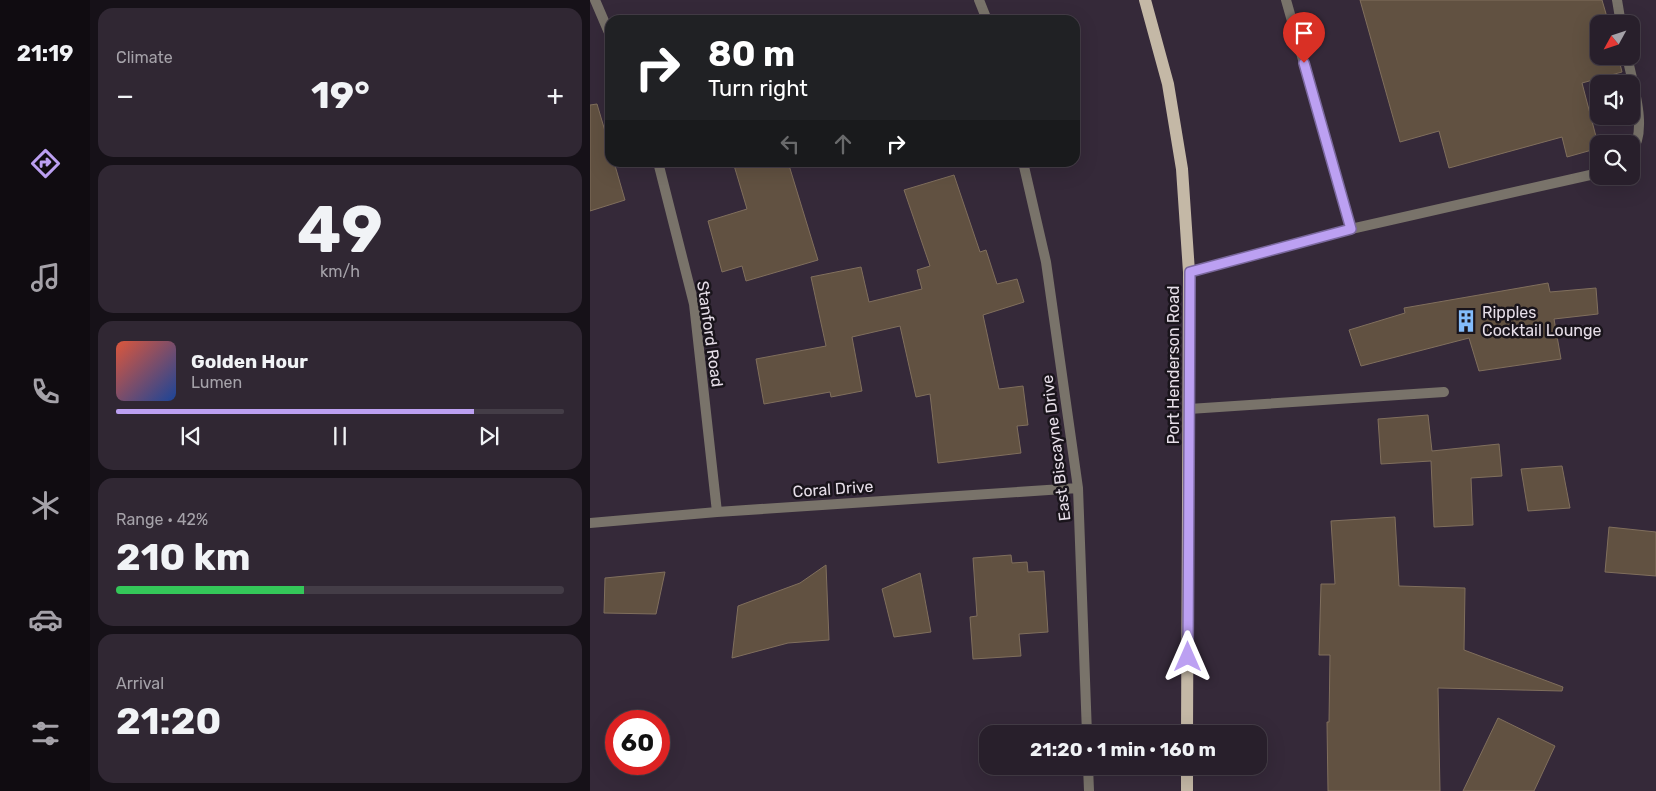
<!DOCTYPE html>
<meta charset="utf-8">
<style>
:root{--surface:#281f2b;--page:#302733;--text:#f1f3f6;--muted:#a5a2a9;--line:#443d47;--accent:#bca0f2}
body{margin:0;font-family:Rubik,sans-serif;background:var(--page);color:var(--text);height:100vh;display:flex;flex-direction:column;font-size:19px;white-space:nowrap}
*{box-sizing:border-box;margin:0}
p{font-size:16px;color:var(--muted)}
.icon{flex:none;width:28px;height:28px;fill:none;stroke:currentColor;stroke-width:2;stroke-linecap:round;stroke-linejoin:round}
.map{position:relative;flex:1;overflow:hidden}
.drawer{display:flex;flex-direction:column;gap:8px;padding:8px;background:#161118;width:500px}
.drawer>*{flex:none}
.guide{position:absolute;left:15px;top:15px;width:475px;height:152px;border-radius:15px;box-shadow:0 5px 20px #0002,0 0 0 1px var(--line);background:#202124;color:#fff;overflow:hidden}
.needle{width:32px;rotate:230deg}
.fabs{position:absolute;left:1000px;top:15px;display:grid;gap:10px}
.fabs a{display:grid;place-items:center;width:50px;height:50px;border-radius:10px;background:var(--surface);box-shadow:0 5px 20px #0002,0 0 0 1px var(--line);font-size:25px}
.speed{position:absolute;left:15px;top:710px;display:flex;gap:10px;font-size:25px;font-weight:700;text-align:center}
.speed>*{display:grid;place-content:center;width:65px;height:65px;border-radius:50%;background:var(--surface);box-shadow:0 5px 20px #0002,0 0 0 1px var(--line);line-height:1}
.speed .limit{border:8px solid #d22;background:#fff;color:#111}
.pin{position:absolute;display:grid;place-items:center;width:42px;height:42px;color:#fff;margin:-51px -21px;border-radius:50% 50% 50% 0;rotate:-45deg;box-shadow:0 0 5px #0007}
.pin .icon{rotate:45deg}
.me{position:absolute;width:55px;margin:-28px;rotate:0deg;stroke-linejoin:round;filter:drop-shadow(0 0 4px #0008)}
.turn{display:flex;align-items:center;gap:18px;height:105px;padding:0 20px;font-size:22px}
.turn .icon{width:65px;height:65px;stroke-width:2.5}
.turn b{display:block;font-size:35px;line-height:42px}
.lanes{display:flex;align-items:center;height:48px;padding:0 20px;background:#0003;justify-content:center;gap:25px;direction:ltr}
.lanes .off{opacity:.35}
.big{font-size:38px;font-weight:700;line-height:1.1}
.drawer .tile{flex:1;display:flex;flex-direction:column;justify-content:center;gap:8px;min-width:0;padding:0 18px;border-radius:15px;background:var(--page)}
.drawer .dial{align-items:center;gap:0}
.dial b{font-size:65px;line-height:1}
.song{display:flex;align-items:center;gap:15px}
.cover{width:60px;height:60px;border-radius:8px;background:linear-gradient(135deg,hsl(10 70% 55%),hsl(220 70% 35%))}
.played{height:5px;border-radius:2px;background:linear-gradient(90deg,var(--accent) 80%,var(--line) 80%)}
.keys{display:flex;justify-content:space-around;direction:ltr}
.heat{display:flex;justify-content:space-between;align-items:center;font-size:28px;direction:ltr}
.charge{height:8px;border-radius:4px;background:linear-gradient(90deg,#34c759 42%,var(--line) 0)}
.trip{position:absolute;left:389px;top:725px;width:288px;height:50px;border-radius:15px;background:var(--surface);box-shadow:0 5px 20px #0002,0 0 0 1px var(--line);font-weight:700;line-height:50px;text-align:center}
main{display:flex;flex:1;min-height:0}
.menu{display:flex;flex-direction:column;width:90px;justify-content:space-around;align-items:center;background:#100c11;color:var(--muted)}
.menu .icon{width:35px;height:35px}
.menu .active{color:var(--accent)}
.menu b{font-size:22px;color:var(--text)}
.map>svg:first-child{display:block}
</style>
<main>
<nav class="menu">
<b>21:19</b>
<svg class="icon active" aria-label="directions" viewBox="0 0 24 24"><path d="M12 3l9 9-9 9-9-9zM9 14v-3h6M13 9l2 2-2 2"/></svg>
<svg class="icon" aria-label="music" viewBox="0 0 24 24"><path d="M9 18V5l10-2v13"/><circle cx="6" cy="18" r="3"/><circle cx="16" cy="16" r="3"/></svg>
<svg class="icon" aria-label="phone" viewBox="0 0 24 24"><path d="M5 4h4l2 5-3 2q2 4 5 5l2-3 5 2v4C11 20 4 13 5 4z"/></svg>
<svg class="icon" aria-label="climate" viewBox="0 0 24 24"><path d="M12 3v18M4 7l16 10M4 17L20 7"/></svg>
<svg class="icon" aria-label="car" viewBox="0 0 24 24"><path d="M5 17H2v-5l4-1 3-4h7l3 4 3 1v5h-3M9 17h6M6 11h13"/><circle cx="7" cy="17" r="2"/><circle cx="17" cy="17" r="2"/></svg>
<svg class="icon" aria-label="filters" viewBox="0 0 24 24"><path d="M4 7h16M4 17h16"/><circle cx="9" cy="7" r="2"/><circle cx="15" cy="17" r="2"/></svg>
</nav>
<section class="drawer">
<div class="tile"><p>Climate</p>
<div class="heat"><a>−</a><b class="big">19°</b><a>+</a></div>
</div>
<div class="tile dial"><b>49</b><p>km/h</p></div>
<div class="tile">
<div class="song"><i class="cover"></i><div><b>Golden Hour</b><p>Lumen</p></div></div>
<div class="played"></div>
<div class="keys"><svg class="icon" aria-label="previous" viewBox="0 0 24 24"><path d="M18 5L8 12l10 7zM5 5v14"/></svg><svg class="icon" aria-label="pause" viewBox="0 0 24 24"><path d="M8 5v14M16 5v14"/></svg><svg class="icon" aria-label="next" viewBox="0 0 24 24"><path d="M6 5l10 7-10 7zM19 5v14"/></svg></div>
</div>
<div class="tile"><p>Range · 42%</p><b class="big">210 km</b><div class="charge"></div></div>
<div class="tile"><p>Arrival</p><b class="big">21:20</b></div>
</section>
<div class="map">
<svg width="1066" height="791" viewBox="0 0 1066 791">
<rect width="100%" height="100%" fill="#352939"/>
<!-- building -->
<path fill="#615141" stroke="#806f5d" d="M 770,0 L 1012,0 L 1019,24 L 1009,24 L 1009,56 L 1028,56 L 1032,72 L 992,83 L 1009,148 L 977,157 L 972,137 L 859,168 L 849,131 L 810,142 Z
M 7,104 L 20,148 L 20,162 L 24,162 L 35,200 L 0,211 L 0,105 Z
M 143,162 L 198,162 L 228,260 L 156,281 L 152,266 L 132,272 L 118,221 L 157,209 Z
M 364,175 L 390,252 L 396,250 L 407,284 L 427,279 L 434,302 L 393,315 L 409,389 L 433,386 L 438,425 L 427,426 L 431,453 L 348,463 L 340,394 L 326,397 L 310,326 L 262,337 L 272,391 L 241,397 L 240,392 L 174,404 L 166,359 L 236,346 L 221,277 L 271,267 L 279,302 L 332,289 L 327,270 L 340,266 L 314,190 Z
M 958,283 L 960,292 L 1006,288 L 1008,314 L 964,319 L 971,359 L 889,371 L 879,338 L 771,366 L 759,330 L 815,313 L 814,308 Z
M 838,415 L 842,451 L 909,444 L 912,476 L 881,478 L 883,525 L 844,527 L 841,461 L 791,464 L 788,419 Z
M 972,466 L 980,508 L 938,511 L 931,469 Z
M 805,517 L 809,586 L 875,588 L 874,650 L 973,687 L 972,691 L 848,688 L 850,791 L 738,791 L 737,722 L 739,722 L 740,655 L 729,655 L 731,584 L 745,584 L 741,521 Z
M 1019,527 L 1066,532 L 1066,576 L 1015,572 Z
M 421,555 L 422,563 L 437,562 L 438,572 L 454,571 L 458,632 L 429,634 L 431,656 L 383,659 L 380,617 L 387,616 L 383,558 Z
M 236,565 L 239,640 L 198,643 L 142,658 L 148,606 L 210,583 Z
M 75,572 L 66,614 L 14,613 L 15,578 Z
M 330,573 L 341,632 L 304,637 L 292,589 Z
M 908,718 L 965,746 L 944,791 L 873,791 Z"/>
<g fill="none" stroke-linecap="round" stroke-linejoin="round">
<!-- lane -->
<path stroke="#79736a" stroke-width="10" d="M 696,0 L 761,229
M 1027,0 L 1031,24
M 1037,56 C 1042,82 1059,131 1041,152
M 599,272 L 761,229 L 1009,173
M 599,409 L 854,392"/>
<!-- street -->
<path stroke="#79736a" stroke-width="10" d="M 5,0 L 20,35
M 389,0 L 397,20
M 68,162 L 104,304 L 127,512
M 433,162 L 456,262 L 488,488 L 497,734
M 0,523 L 127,512 L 488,488
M 498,766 L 499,791"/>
<!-- primary -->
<path stroke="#c4b8a6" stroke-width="12" d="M 555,0 L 578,84 L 592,169 L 599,272 L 597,734
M 597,791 L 597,766"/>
</g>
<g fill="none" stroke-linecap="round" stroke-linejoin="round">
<defs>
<path id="route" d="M 598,657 L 600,272 L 761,229 L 714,63"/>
</defs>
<!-- route casing -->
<use href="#route" stroke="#7a689d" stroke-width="12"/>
<!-- route -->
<use href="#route" stroke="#bca0f2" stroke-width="9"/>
</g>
<!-- icons -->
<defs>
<symbol id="building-bare" viewBox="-9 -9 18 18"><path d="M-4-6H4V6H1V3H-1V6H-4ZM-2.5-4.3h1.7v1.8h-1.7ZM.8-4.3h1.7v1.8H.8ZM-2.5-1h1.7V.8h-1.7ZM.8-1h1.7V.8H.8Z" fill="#83bcfb" stroke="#19141b" stroke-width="2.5" paint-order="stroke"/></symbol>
</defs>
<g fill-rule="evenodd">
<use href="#building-bare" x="860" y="305" width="32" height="32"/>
</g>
<g text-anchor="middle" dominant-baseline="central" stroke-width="5" stroke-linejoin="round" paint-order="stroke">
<!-- poi labels -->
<g font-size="16" fill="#e6dee8" stroke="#19141b" text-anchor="start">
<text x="892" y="312">Ripples<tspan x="892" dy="18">Cocktail Lounge</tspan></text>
</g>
<!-- street labels -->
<g font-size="16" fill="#e6dee8" stroke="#19141b">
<text transform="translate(120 334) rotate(82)">Stanford Road</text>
<text transform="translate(583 365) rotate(-90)">Port Henderson Road</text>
<text transform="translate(466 448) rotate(-97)">East Biscayne Drive</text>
<text transform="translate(243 489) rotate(-4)">Coral Drive</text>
</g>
</g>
</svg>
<div class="fabs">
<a><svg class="needle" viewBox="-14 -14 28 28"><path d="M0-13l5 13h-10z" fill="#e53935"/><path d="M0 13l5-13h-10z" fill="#a5a2a9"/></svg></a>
<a><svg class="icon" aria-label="sound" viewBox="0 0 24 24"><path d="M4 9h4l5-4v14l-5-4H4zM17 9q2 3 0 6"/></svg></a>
<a><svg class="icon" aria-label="search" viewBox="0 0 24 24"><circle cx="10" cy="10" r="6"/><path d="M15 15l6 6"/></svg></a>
</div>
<div class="speed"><div class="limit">60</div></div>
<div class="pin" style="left:714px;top:63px;background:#d93025"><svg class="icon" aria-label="arrive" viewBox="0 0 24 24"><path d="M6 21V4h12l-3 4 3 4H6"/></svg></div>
<svg class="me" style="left:598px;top:657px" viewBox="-20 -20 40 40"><path d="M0-17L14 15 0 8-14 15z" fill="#bca0f2" stroke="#fff" stroke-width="4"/></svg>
<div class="trip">21:20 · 1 min · 160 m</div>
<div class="guide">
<div class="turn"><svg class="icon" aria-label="right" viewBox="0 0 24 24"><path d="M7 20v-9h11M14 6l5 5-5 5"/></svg><div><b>80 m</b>Turn right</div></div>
<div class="lanes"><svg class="icon off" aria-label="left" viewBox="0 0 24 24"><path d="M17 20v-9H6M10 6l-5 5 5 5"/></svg><svg class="icon off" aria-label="ahead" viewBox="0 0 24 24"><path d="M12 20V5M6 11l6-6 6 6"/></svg><svg class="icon" aria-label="right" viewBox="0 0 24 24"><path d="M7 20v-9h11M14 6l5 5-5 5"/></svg></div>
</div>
</div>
</main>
